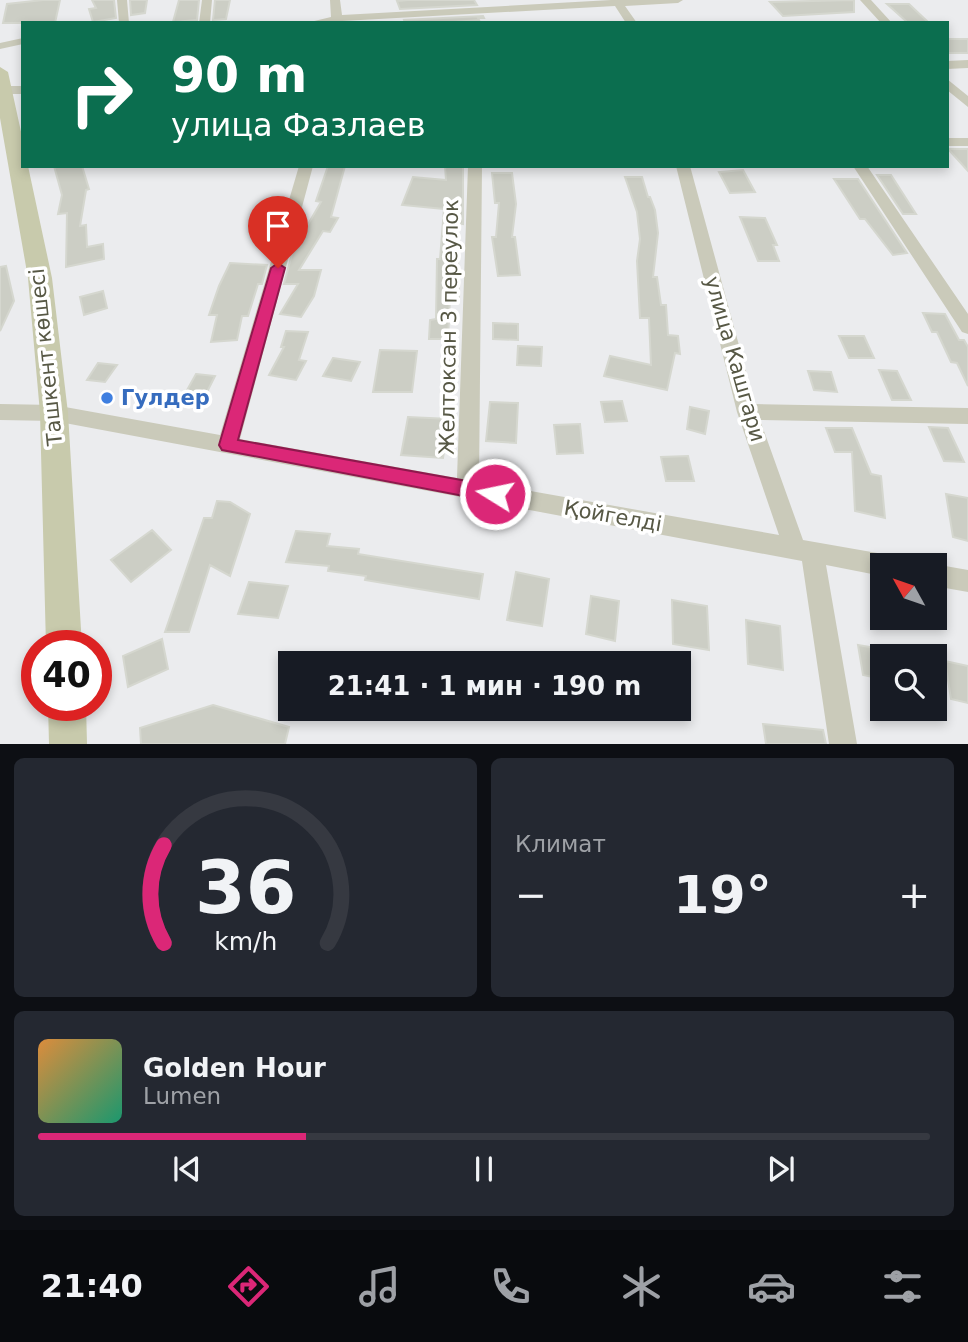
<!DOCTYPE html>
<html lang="ru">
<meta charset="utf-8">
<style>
:root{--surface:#171b24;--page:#242831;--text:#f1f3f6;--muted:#9ea1a6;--line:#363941;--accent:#db2777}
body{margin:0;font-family:"DejaVu Sans",sans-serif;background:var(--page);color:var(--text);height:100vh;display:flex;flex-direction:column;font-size:26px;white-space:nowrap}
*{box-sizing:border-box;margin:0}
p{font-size:23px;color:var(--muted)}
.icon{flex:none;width:38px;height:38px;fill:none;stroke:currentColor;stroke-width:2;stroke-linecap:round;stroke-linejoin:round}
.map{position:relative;height:744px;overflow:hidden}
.side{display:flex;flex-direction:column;gap:14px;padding:14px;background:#0d0f14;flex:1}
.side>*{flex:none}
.guide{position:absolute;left:21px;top:21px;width:928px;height:147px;border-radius:0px;box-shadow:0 4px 10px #0003;background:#0b6e4f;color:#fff;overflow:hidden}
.needle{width:46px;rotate:310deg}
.tools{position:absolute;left:870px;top:553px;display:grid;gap:14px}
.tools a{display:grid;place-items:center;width:77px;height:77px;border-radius:0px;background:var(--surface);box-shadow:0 4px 10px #0003;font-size:35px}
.speed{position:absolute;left:21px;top:630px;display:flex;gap:14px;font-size:35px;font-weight:700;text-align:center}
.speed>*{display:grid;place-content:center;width:91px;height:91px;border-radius:50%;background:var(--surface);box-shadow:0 4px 10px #0003;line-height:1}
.speed .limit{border:10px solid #d22;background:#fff;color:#111}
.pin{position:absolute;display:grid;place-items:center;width:60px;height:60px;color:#fff;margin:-72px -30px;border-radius:50% 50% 50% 0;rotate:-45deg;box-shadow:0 0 7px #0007}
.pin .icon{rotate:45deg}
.me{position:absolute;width:77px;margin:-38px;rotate:280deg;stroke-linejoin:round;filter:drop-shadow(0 0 5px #0008)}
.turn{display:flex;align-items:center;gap:24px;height:147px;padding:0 35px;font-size:32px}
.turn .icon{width:91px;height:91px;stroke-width:2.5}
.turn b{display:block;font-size:49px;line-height:60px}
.big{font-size:52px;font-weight:700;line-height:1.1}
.side .widget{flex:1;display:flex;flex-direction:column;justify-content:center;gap:10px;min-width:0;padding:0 24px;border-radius:10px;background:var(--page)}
.side .dial{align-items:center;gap:0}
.dial svg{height:182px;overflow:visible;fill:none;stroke:var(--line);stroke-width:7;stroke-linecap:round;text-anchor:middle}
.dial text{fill:var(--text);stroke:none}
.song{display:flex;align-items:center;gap:21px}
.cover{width:84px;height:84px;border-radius:10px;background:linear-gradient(135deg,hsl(30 70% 55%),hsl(160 70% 35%))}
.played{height:7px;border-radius:4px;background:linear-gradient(90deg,var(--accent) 30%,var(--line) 30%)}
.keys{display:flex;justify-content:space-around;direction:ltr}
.heat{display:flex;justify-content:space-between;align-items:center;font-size:38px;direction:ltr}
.side .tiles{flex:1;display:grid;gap:14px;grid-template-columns:1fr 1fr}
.widget:last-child{grid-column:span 2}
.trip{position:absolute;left:278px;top:651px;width:413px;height:70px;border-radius:0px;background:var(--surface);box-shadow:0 4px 10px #0003;font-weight:700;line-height:70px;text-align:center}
.menu{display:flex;height:112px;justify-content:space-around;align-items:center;background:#090b0e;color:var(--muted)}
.menu .icon{width:49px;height:49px}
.menu .selected{color:var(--accent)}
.menu b{font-size:32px;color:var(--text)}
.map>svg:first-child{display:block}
</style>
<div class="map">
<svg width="968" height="744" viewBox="0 0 968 744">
<rect width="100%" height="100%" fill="#ebecee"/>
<!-- building -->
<path fill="#cccec5" stroke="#d5d7cf" stroke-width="2" d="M 43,0 L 60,0 L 55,23 L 3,23 L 7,4 Z
M 92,0 L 114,0 L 116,18 L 93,22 L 89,9 L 96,8 Z
M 130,0 L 147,0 L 145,13 L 131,15 Z
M 179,0 L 199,0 L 197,20 L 173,22 Z
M 215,0 L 230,0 L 226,19 L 213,20 Z
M 408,0 L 474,0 L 477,5 L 400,9 L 397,1 Z
M 854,0 L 854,12 L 783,16 L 770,2 Z
M 887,4 L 909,4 L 928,22 L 907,22 Z
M 483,16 L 484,18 L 478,18 L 479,20 L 441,23 L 405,23 L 404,20 Z
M 947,39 L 968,39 L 968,53 L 947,53 Z
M 948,149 L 968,149 L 968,171 Z
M 54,166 L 82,166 L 89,189 L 86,190 L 80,226 L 86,225 L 87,247 L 103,244 L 104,259 L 66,267 L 67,213 L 58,214 L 62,195 Z
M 328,166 L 345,166 L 331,217 L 338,218 L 330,232 L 323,231 L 299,270 L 321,270 L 314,296 L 301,317 L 280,314 L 298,284 L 284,284 L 293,250 L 321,202 L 316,201 Z
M 445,166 L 463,166 L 463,224 L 457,223 L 459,297 L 450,297 L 448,339 L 429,339 L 430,320 L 436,319 L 437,259 L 440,259 L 444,209 L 402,205 L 413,177 L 446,180 Z
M 743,170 L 755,192 L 730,193 L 719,172 Z
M 492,173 L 512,173 L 516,204 L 512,237 L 515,237 L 520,275 L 498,276 L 492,237 L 496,237 L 499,203 L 495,203 Z
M 877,175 L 891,175 L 916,214 L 903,214 Z
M 625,177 L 642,177 L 648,197 L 650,197 L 655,210 L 658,233 L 653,277 L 657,277 L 661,305 L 666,305 L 668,335 L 678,336 L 680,354 L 675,353 L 667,390 L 604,376 L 610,356 L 651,365 L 649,318 L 640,318 L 637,261 L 640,239 L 637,212 Z
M 834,179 L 858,179 L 907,253 L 893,255 L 865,219 L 860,219 Z
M 740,217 L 765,218 L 777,245 L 773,245 L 779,261 L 758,261 Z
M 230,263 L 267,265 L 262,284 L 258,284 L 248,316 L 242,316 L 237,340 L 211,342 L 217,315 L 209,315 L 219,286 Z
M 6,266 L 14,301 L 0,331 L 0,267 Z
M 103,291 L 107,308 L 84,315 L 80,297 Z
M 923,313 L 945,314 L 959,340 L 964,340 L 968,347 L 968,386 L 957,363 L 951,362 L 937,332 L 932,332 Z
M 493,323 L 518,324 L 518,340 L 493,339 Z
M 286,331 L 308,332 L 299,360 L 306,361 L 296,380 L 269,375 L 284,347 L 281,347 Z
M 839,336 L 864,336 L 874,358 L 849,358 Z
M 518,346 L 542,347 L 541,366 L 517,365 Z
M 380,350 L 417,351 L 412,392 L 373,392 Z
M 333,358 L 360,362 L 351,381 L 323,376 Z
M 98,363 L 117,365 L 105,382 L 87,380 Z
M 879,370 L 897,371 L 911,400 L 892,400 Z
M 808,371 L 831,372 L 837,392 L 814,390 Z
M 196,374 L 215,376 L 206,394 L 186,392 Z
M 622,401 L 627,421 L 605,422 L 601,402 Z
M 490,402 L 518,403 L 516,443 L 486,441 Z
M 690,407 L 709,411 L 705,434 L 687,429 Z
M 408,417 L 449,419 L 443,458 L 401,455 Z
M 580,424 L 583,453 L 557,454 L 554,425 Z
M 929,427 L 948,428 L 964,462 L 944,461 Z
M 826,428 L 852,428 L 871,474 L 881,476 L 885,518 L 855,511 L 852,452 L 835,452 Z
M 688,456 L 694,481 L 666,481 L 661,457 Z
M 946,494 L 968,498 L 968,541 L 953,537 Z
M 217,501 L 230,502 L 250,514 L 230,576 L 210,565 L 189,632 L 165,632 L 204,518 L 212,518 Z
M 152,530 L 171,550 L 131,582 L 111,560 Z
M 296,531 L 330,534 L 327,546 L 359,549 L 358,554 L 483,574 L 479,599 L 365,580 L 366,576 L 328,571 L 329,566 L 286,562 Z
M 516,572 L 549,579 L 542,626 L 507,620 Z
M 249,582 L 288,586 L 278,618 L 238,614 Z
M 591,596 L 619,601 L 615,641 L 586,634 Z
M 672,600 L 707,606 L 709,650 L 673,644 Z
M 746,620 L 780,626 L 783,670 L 748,664 Z
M 162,639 L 168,669 L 128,687 L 123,656 Z
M 858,645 L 882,649 L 882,679 L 863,675 Z
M 945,661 L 968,666 L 968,703 L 951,699 Z
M 213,705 L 289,727 L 285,744 L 141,744 L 140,728 Z
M 763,724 L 823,730 L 826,744 L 766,744 Z"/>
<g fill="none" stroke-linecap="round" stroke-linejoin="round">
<!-- minor -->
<path fill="#cacaba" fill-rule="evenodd" d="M 117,0 L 127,0 L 129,23 L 119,23 Z
M 202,0 L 212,0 L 210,23 L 199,23 Z
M 330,0 L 340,0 L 342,15 L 611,0 L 683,0 L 678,3 L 625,6 L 637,23 L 626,23 L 615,6 L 306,23 L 331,17 Z
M 860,0 L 871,0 L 892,23 L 881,23 Z
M 23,38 L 23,44 L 0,49 L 0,43 Z
M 968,60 L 968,68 L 947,69 L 947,61 Z
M 947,79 L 968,96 L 968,107 L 947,90 Z
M 0,86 L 23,86 L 23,94 L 0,94 Z
M 947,138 L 968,138 L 968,146 L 947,146 Z
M 299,166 L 313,166 L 240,439 L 457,478 L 468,166 L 482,166 L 479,482 L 779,535 L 737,412 L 676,166 L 690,166 L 755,404 L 968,408 L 968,424 L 760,420 L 803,540 L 883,554 L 891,557 L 895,565 L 882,565 L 882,576 L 826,565 L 857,744 L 829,744 L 802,561 L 54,421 L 0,420 L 0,404 L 54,405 L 220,435 Z
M 853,166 L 867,166 L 968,314 L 968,334 L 962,332 Z
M 934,564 L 968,570 L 968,592 L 934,586 L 934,565 L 931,565 Z"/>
<!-- major -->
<path fill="#c8caac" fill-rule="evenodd" d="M 0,67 L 8,72 L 23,141 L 23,166 L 28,166 L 52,278 L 68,413 L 82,646 L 46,646 L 40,413 L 28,278 L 0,118 Z
M 48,705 L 86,705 L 87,744 L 49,744 Z"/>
</g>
<!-- route -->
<path fill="#db2777" stroke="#8e194d" stroke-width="2" d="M 278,263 L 285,268 L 238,440 L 495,486 L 502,489 L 504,494 L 502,500 L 495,502 L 222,450 L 219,445 L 271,268 Z"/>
<!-- markers -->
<circle fill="#3f7fe0" stroke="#fff" stroke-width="2.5" cx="107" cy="398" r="7"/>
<g text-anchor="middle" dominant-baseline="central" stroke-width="7" stroke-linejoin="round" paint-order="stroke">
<!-- street labels -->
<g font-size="21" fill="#575845" stroke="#fff">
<text transform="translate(449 327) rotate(-89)">Желтоксан 3 переулок</text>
<text transform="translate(46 357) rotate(-96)">Ташкент көшесі</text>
<text transform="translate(735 359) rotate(74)">улица Кашгари</text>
<text transform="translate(613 516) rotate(10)">Қойгелді</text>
</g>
<!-- shop labels -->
<g font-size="21" font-weight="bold" fill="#366cbe" stroke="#fff" text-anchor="start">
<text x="121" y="398">Гулдер</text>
</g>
</g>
</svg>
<div class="tools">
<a><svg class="needle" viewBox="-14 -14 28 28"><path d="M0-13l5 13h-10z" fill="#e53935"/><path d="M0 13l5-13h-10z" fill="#9ea1a6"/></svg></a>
<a><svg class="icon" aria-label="search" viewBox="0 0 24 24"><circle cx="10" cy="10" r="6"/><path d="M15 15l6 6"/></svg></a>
</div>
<div class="speed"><div class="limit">40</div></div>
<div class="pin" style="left:278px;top:268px;background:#d93025"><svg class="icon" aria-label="arrive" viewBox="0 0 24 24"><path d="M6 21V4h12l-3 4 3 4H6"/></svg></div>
<svg class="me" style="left:495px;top:494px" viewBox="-20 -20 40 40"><circle r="17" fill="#db2777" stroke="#fff" stroke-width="3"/><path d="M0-11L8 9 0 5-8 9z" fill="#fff"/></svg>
<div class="trip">21:41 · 1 мин · 190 m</div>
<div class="guide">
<div class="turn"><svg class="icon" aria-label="right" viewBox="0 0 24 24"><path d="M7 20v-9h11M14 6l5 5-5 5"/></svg><div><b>90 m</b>улица Фазлаев</div></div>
</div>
</div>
<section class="side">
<div class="tiles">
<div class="widget dial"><svg viewBox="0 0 100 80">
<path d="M14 69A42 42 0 1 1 86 69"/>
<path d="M14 69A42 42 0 0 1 14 26" stroke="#db2777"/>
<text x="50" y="56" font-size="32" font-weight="700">36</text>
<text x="50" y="72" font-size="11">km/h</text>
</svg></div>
<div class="widget"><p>Климат</p>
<div class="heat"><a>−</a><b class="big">19°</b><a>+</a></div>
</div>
<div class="widget">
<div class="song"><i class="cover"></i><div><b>Golden Hour</b><p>Lumen</p></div></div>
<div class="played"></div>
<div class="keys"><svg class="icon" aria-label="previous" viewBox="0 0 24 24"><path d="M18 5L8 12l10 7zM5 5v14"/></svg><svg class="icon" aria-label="pause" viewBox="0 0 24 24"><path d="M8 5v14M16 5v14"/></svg><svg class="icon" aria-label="next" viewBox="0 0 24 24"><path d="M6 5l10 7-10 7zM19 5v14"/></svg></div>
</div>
</div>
</section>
<nav class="menu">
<b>21:40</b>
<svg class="icon selected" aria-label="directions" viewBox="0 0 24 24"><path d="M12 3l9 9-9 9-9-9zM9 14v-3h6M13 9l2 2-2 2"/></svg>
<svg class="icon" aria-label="music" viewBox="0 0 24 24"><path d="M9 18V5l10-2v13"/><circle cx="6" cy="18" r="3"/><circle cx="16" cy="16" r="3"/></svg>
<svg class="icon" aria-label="phone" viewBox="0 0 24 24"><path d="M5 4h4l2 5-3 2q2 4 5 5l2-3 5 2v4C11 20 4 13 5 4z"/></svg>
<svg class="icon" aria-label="climate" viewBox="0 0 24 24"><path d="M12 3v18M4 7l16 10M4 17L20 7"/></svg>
<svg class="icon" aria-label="car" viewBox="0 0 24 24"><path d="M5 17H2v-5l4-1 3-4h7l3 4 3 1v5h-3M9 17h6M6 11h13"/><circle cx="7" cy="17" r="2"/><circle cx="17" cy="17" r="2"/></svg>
<svg class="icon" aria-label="filters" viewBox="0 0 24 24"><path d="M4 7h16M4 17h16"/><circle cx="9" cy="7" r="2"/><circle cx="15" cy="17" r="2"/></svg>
</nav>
